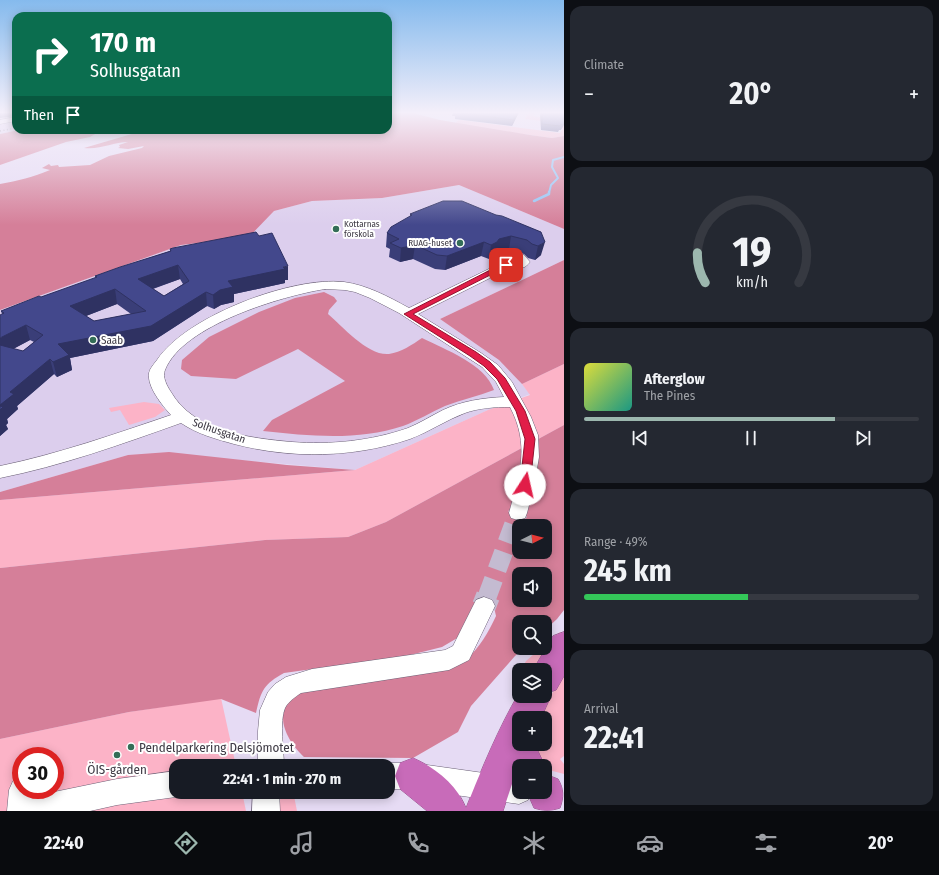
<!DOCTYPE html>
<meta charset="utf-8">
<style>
:root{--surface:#171b24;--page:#242831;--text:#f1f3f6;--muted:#9ea1a6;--line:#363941;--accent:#9cb7ae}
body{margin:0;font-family:"Fira Sans Condensed",sans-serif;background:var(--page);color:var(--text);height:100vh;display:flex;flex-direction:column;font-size:15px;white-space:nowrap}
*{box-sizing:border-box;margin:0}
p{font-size:13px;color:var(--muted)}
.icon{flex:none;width:22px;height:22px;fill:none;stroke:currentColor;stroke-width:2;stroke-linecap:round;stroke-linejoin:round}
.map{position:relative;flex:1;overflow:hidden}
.details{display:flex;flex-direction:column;gap:6px;padding:6px;background:#0d0f14;width:375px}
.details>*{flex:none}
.banner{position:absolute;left:12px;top:12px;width:380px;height:122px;border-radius:12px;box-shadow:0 2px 10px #0003;background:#0b6e4f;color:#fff;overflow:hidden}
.needle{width:26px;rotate:84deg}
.controls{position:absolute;left:512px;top:519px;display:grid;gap:8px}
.controls a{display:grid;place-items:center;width:40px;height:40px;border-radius:8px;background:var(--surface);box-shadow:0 2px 10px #0003;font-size:20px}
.speed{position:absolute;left:12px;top:747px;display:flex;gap:8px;font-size:20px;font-weight:700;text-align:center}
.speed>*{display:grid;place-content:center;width:52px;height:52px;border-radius:50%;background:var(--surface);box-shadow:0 2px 10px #0003;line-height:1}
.speed .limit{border:6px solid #d22;background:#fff;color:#111}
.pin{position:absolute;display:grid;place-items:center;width:34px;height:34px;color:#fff;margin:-17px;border-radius:8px;box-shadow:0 2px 6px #0006}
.me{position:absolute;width:44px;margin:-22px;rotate:10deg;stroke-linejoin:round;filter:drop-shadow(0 0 3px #0008)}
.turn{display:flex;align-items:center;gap:14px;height:84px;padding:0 12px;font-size:18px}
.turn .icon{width:52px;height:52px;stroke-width:2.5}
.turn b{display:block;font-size:28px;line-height:34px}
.then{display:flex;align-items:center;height:38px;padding:0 12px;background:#0003;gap:8px;font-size:15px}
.big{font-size:30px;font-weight:700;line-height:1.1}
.details .widget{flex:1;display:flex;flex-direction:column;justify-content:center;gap:6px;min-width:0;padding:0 14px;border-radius:12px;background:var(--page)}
.details .dial{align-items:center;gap:0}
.dial svg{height:104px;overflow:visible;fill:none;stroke:var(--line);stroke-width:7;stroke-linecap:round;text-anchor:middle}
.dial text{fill:var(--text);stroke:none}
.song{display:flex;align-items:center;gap:12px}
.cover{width:48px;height:48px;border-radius:6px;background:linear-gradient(135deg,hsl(60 70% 55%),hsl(170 70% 35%))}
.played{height:4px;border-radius:2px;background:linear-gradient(90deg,var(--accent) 75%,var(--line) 75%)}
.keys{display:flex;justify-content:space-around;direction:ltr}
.heat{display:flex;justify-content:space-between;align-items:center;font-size:22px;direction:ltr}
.charge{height:6px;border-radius:3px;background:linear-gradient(90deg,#34c759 49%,var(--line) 0)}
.trip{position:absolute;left:169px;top:759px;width:226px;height:40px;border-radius:12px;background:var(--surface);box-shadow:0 2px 10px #0003;font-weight:700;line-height:40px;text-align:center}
.tab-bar{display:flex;height:64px;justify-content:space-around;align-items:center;background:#090b0e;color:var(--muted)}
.tab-bar .icon{width:28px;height:28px}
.tab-bar .selected{color:var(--accent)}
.tab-bar b{font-size:18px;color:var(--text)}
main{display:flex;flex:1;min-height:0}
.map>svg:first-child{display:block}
</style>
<main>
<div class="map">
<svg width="564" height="811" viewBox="0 0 564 811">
<rect width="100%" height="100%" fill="#e6dbf4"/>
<!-- built -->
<path fill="#dcceed" d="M 0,112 L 16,112 L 16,130 L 19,130 L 0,134 Z
M 459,185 L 564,229 L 564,260 L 440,319 L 499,360 L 522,384 L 530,394 L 488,410 L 355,470 L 228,459 L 128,455 L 0,492 L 0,310 L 181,245 L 249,237 L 274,211 L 312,201 L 382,198 Z"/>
<!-- green -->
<path fill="#fcb3c7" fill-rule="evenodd" d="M 529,112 L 535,112 L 533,116 L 564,121 L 564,136 L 552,138 L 455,125 L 457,121 L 461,120 L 560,133 L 563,128 L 543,121 L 525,119 Z
M 564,364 L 564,425 L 386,522 L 348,537 L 265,540 L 0,568 L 0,500 L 355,470 L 488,410 L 530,395 L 522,384 Z
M 144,402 L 159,404 L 165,410 L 155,417 L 129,425 L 120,410 L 111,412 L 109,408 Z
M 560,632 L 562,633 L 534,670 L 521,670 L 526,661 L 541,648 L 545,648 L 545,644 Z
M 564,671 L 564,756 L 560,759 L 564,764 L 564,774 L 545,769 L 545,766 L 534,744 L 545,744 L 545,718 L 539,718 Z
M 221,698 L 236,766 L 176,766 L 176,792 L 242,792 L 246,811 L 0,811 L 0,739 L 129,712 ZM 21,756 L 55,756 L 55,790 L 21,790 Z
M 292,794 L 294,796 L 297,811 L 277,811 L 278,803 L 281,798 Z"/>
<!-- forest -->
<path fill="#d57f99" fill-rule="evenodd" d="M 388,112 L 409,112 L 440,120 L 530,135 L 552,138 L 564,136 L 564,229 L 459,185 L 382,198 L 312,201 L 274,211 L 249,237 L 181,245 L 0,310 L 0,184 C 18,181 33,177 50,170 L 42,168 L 49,164 L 51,166 L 58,165 L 59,167 L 90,165 L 109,156 L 142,148 L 144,146 L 128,149 L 118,148 L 120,147 L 119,145 L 128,142 C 113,142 100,150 84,148 L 142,131 L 151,130 L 388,130 Z
M 19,130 L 102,130 L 90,137 L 66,142 L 0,165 L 0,134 Z
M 564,260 L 564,364 L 522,384 L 499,360 L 440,319 Z
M 324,292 L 334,297 L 337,301 L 329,310 L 328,314 C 343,327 368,356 389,354 C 401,352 412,345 422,338 C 446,350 485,364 494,390 C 478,396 461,400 445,406 C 431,412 417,421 403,426 C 358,441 309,436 263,431 L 272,420 L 345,381 L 298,349 L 236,379 L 191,376 L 181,369 L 182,360 L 209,337 L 259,312 L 295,298 Z
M 564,425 L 564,610 L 557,619 L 545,630 L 545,622 L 519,622 L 519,648 L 524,648 L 515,656 L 471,706 L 458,732 L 413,758 L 304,757 C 289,743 273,717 291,699 C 295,695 300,692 304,689 L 466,660 C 480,647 488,633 496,616 L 494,607 L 459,637 L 442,647 L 406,656 L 284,673 C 264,684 261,690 256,713 L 221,699 L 129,712 L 0,739 L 0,568 L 265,540 L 348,537 L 386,522 ZM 519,526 L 545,526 L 545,552 L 519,552 ZM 519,574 L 545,574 L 545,600 L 519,600 Z
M 169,452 L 287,465 L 355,470 L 0,500 L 0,492 L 128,455 Z"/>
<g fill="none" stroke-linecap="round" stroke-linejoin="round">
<!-- stream-far1 -->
<path stroke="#92c3f4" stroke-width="2" d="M 549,193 L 551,185 L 558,178 L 552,167 L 553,160 L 564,157"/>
<!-- stream -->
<path stroke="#92c3f4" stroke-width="2.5" d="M 534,201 L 549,194 L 549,192"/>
<!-- minor-tunnel-far1 -->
<path stroke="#c4bbd1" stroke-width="19" stroke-dasharray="19 10" stroke-linecap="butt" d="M 487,597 L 518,513"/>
<!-- minor-tunnel -->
<path stroke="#c4bbd1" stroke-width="24" stroke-dasharray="24 12" stroke-linecap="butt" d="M 484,606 L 488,596"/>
<defs>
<path id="minor" d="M 16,117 L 16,121 L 0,124 L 0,120 Z
M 508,251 L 524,255 L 530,262 C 525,269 516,271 508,269 L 418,314 L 481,353 L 498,365 L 512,382 L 531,417 L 538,435 L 539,457 L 534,486 L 527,513 L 525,518 L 518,520 L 511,518 L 509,513 C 520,474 530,445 510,407 C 495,407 479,408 465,413 C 446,420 429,432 410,439 C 353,458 292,459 234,444 C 216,439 197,434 181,423 C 122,444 61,466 0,478 L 0,466 C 58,454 115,434 171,415 C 162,405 147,387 149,373 C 150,368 154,364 157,360 C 186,316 293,276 344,282 C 367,285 389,297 409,308 L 497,265 L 494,261 L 497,254 ZM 508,259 L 517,262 L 512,262 L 506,260 ZM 325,289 L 345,290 L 355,292 L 370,298 L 399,313 L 482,367 L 496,382 L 504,397 C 483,398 462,401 443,410 C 431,416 420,423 408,428 C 371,441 330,445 292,442 C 250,438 194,432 171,392 C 167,386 162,377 165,370 C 183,325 282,296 325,289 Z
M 484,597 L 492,600 L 495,606 L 469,660 L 449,670 L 301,693 C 295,697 288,702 285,708 C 279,722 284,750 284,766 L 258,766 L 258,731 L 260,710 L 268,692 L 275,684 L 286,677 L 312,669 L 445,650 L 453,646 L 476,600 Z
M 388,763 L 413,763 L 519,778 L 519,792 L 532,792 L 528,800 L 519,804 L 413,789 L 388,789 L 388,766 L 381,766 Z
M 176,771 L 176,792 L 186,792 L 176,797 L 117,805 L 90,811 L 7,811 L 9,790 L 13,781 L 21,777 L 21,790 L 49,790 L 49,793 L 117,779 Z
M 253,792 L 279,792 L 280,811 L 252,811 Z"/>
<path id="highway" d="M 564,632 L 564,676 L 556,690 L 550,692 L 551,696 L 541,718 L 519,718 L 519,744 L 537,744 L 537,749 L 545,766 L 519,766 L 519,780 L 514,778 L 503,811 L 427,811 L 400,789 L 395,776 L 400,763 L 413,758 C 436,768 457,785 466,808 C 482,768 498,729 519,693 L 519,696 L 545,696 L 545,670 L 533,670 L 553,636 Z
M 545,774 L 558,779 C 564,789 564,797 560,808 C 551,811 543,811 534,808 L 527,792 L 545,792 Z"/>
</defs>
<!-- minor casing -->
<use href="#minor" stroke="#6c6277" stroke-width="1"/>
<!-- highway casing -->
<use href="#highway" stroke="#985a90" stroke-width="1"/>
<!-- minor -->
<use href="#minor" fill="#fff" fill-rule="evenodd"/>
<!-- highway -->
<use href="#highway" fill="#c86bb9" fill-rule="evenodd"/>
<!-- rail -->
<path stroke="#7d7686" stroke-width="1.5" stroke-dasharray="1 2.5" stroke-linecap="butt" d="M 0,131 L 16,128"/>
</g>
<!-- wall -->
<path fill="#3a3e78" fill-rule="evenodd" d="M 453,112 L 519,112 L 512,126 L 455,119 L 455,116 L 452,116 Z
M 541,112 L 564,112 L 564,125 L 561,130 L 559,130 L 558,132 L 541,130 L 540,115 Z
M 410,214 L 496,215 L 541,232 L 541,255 L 535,260 L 528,258 L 524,254 L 509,249 L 497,253 L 495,256 L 489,259 L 481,256 L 445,270 L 435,269 L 413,259 L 400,262 L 389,257 L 390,249 L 386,247 L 387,233 L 410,217 Z
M 170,249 L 288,280 L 285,280 L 285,283 L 234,294 L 234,302 L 221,305 L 214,309 L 207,306 L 153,341 L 70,358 L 72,370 L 57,377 L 54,374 L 17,406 L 18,409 L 7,419 L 8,423 L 6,425 L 8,429 L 0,436 L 2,314 L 1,311 L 96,278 L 95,276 L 170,251 ZM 180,279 L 183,284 L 164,296 L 153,289 ZM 117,304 L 131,314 L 94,321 L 86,316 ZM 30,340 L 34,342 L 23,351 L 13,349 Z"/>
<!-- shaded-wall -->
<path fill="#2f3262" d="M 0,112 L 15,112 L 16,116 L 0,118 Z
M 517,112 L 519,112 L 512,126 L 513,120 Z
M 511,236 L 509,249 L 497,253 L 495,256 L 489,259 L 491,245 L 499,239 Z
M 484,242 L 481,256 L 445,270 L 447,256 Z
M 545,242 L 541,255 L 535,260 L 538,246 Z
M 415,245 L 413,259 L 400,262 L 401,248 Z
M 178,265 L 180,279 L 140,293 L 138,279 Z
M 288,266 L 288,280 L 285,280 L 285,283 L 234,294 L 234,302 L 221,305 L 214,309 L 213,295 L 228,281 Z
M 115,289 L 117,304 L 73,321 L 70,306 Z
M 206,292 L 207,306 L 153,341 L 70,358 L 72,370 L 57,377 L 53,362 L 58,344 Z
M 26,325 L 30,340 L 0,356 L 0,338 Z
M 50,359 L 54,374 L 17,406 L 18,409 L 7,419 L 8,423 L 6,425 L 8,429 L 0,436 L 0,405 L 10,392 Z"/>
<!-- building -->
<path fill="#43488c" stroke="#2f3262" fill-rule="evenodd" d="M 456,112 L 517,112 L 513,120 Z
M 542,112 L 564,112 L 564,122 L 563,125 L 561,124 L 560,126 L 542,124 Z
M 443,201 L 462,201 L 496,215 L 502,216 L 541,232 L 545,242 L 538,246 L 532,244 L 527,240 L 511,236 L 499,239 L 497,242 L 491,245 L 484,242 L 447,256 L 437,255 L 415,245 L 401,248 L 390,243 L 399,239 L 387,233 L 391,227 L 412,215 L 410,214 Z
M 256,232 L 259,236 L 272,233 L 288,266 L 283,267 L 285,269 L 228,281 L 233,287 L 220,290 L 213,295 L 206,292 L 151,326 L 58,344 L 69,355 L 53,362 L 50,359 L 10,392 L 14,394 L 0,405 L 0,345 L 23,351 L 43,335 L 26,325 L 0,338 L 0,315 L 4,313 L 1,311 L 39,296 L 41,297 L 97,277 L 95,276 L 120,267 L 171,251 L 170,249 L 173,248 ZM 178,265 L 189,281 L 164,296 L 138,279 ZM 115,289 L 146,311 L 94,321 L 70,306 Z
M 0,406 L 3,407 L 0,410 Z"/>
<!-- sky -->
<linearGradient id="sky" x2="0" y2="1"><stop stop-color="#85baed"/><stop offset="0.5" stop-color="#f4effa"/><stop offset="1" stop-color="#f4effa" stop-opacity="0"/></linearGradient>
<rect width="564" height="225" fill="url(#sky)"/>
<!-- route -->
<path fill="#e11d48" stroke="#92132f" d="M 504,263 L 510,265 L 413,314 L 476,352 L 490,362 L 505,378 L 525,411 L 535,439 L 530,485 L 529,488 L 521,488 L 520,485 L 525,439 L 516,411 L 497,379 L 484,366 L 470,356 L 404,314 Z"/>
<!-- markers -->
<g fill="#346e57" stroke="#fff" stroke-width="1.5">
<circle cx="336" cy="229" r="4"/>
<circle cx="460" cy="243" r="4"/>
<circle cx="93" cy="340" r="4"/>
<circle cx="131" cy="747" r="4"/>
<circle cx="117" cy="755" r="4"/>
</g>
<g text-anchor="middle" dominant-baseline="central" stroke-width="4" stroke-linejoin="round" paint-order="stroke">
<!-- far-poi labels -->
<g font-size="9" fill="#3e3a44" stroke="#fff" text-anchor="start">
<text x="344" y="224">Kottarnas<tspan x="344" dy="10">förskola</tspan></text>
<text x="452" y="243" text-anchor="end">RUAG-huset</text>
</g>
<!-- poi labels -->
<g font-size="11" fill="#3e3a44" stroke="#fff" text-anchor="start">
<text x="101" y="340">Saab</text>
</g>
<!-- street labels -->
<g font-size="11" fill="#3e3a44" stroke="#fff">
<text transform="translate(219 431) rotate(19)">Solhusgatan</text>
</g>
<!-- near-poi labels -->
<g font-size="13" fill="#3e3a44" stroke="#fff" text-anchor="start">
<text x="139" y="747">Pendelparkering Delsjömotet</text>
<text x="117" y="769" text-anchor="middle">ÖIS-gården</text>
</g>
</g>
</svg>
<div class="controls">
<a><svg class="needle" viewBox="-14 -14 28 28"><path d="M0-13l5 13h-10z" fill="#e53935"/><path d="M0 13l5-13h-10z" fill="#9ea1a6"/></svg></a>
<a><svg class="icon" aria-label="sound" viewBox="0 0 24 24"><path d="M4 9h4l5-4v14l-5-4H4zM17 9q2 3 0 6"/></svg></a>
<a><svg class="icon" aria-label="search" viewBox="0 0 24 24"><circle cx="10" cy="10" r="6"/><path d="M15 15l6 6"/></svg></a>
<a><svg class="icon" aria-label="layers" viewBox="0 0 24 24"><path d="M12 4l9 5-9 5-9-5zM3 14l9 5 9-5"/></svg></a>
<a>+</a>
<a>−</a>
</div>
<div class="speed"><div class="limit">30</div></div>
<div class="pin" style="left:506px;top:265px;background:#d93025"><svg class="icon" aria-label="arrive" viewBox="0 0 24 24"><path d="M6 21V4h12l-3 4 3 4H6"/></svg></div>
<svg class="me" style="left:525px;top:485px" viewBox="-20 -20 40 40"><circle r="19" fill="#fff"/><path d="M0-13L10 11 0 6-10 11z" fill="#e11d48"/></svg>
<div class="trip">22:41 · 1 min · 270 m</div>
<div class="banner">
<div class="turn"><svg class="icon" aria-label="right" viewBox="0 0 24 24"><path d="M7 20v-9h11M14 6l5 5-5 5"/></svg><div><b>170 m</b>Solhusgatan</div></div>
<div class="then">Then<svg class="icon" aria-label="arrive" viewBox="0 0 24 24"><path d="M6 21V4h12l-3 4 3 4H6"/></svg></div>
</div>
</div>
<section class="details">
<div class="widget"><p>Climate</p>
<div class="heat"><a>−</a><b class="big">20°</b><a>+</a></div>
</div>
<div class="widget dial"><svg viewBox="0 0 100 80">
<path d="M14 69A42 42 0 1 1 86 69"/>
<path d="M14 69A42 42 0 0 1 8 46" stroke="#9cb7ae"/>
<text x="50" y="56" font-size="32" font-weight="700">19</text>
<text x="50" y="72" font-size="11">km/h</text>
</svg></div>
<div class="widget">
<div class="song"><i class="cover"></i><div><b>Afterglow</b><p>The Pines</p></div></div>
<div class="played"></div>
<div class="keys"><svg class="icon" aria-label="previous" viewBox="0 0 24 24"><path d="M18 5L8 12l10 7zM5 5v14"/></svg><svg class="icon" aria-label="pause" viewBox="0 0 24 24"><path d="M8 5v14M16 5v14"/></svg><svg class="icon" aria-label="next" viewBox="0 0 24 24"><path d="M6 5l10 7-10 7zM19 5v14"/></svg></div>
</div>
<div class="widget"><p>Range · 49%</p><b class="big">245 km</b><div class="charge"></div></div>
<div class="widget"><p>Arrival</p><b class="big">22:41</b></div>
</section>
</main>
<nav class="tab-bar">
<b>22:40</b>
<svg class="icon selected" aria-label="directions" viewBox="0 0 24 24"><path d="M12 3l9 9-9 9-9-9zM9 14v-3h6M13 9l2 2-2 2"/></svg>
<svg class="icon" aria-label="music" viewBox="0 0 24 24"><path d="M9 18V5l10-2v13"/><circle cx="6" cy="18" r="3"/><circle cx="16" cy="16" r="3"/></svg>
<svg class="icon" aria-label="phone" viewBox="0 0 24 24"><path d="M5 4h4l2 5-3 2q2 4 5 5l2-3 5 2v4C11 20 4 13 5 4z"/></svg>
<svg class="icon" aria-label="climate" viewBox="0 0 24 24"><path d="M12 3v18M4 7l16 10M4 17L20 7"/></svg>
<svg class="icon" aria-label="car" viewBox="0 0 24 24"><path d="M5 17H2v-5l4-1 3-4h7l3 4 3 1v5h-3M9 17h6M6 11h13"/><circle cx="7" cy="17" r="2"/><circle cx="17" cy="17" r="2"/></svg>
<svg class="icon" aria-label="filters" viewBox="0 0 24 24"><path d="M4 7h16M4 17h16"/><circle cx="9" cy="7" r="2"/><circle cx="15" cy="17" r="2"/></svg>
<b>20°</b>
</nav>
